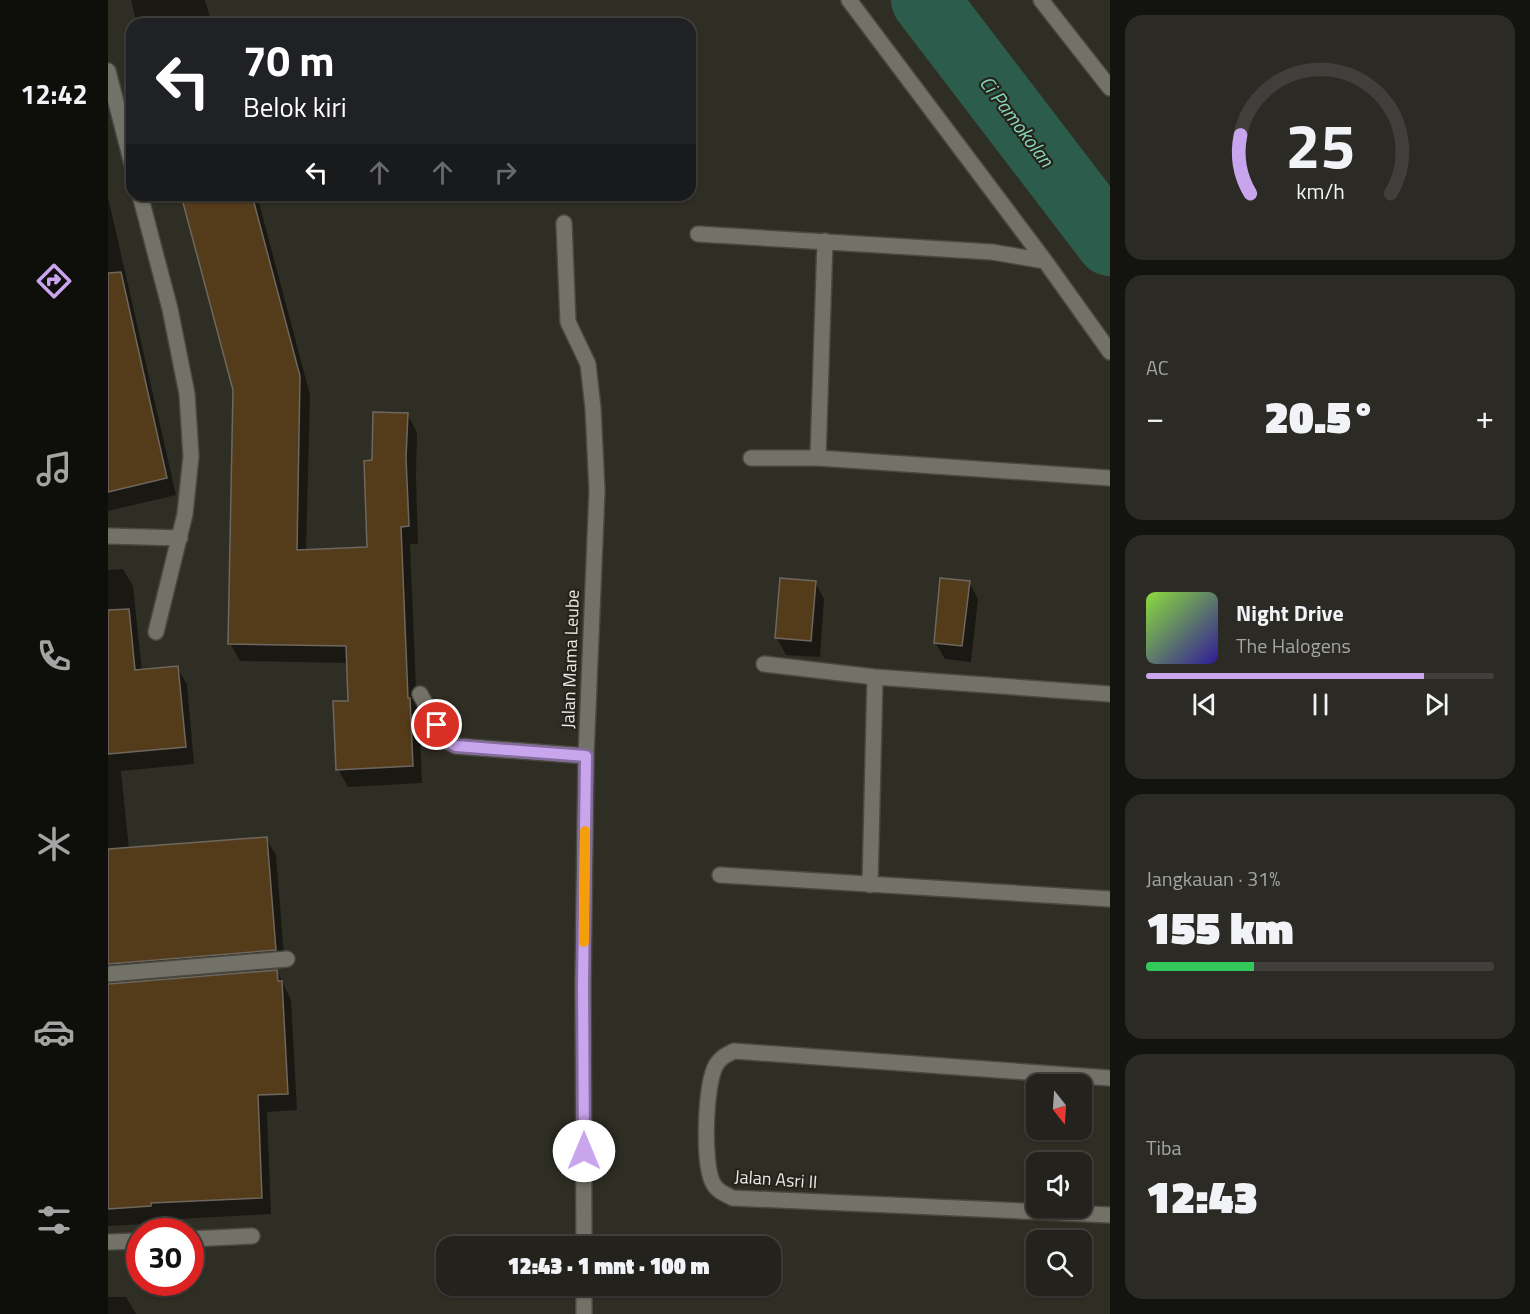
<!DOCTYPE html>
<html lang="id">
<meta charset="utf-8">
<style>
:root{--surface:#23221c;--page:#2b2a25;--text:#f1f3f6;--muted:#a3a4a3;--line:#403f3b;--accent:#c9a5ee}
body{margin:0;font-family:"Titillium Web",sans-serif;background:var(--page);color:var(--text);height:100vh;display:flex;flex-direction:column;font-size:22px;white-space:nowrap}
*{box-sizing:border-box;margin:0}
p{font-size:20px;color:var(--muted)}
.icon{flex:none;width:33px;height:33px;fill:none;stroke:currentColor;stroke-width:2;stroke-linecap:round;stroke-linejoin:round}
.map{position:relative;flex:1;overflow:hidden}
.drawer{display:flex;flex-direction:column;gap:15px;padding:15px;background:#13130f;width:420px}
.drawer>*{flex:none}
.hud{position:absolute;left:18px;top:18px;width:570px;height:183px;border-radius:18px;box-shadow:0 2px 4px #0004,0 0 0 2px var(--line);background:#202124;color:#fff;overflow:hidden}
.needle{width:39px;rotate:163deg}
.buttons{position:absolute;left:918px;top:1074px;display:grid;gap:12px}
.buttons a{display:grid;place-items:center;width:66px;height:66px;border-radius:12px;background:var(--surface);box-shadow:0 2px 4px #0004,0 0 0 2px var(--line);font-size:30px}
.speed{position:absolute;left:18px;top:1218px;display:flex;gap:12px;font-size:30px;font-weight:700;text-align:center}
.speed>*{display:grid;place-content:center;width:78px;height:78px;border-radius:50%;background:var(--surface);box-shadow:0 2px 4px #0004,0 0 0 2px var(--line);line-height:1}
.speed .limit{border:9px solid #d22;background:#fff;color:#111}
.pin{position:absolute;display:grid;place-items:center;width:51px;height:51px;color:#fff;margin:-26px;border:3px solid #fff;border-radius:50%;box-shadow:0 2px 6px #0007}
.me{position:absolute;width:66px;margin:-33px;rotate:0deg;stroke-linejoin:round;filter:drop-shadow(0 0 4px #0008)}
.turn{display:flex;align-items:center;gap:21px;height:126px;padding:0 18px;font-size:27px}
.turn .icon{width:78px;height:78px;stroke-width:2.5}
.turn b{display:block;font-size:42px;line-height:51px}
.lanes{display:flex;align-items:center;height:57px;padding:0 18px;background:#0003;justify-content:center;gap:30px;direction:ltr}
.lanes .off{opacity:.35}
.big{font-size:45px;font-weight:800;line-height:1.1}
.drawer .widget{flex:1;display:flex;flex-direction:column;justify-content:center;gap:9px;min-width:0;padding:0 21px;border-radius:18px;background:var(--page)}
.drawer .dial{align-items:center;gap:0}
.dial svg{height:156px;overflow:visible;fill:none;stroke:var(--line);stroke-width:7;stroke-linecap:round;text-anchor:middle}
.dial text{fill:var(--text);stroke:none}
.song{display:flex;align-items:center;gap:18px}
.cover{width:72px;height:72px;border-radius:9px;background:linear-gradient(135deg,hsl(90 70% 55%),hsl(250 70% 35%))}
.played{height:6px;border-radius:3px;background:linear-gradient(90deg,var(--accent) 80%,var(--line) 80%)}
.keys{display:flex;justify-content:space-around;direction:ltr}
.heat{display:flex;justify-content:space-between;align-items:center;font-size:33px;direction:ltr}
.charge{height:9px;border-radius:4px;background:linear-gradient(90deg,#34c759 31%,var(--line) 0)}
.trip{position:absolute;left:328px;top:1236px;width:345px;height:60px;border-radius:18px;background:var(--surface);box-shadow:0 2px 4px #0004,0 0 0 2px var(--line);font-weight:800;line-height:60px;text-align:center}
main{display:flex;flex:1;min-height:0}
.dock{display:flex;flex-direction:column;width:108px;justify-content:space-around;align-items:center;background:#0e0e0b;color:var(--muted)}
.dock .icon{width:42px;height:42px}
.dock .active{color:var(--accent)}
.dock b{font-size:27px;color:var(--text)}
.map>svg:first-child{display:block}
</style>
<main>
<nav class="dock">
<b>12:42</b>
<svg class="icon active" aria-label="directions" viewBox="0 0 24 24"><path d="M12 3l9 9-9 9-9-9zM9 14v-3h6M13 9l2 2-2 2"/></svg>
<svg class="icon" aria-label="music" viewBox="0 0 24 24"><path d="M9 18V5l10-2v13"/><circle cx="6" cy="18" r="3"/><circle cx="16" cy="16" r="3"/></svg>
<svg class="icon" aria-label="phone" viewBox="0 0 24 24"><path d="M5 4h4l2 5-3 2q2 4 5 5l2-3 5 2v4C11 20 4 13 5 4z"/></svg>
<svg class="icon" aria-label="climate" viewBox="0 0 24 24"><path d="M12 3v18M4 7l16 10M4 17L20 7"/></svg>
<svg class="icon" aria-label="car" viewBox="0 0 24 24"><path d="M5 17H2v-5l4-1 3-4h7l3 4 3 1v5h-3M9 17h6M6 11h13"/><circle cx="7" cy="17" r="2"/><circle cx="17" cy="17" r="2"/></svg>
<svg class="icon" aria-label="filters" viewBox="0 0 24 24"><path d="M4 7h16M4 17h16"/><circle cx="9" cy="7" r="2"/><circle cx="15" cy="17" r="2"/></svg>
</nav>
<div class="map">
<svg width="1002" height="1314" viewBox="0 0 1002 1314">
<rect width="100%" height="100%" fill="#2f2e25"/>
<!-- shadow -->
<path fill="#0007" d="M 23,0 L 97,0 L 104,24 L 29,24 Z
M 74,195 L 149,195 L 202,395 L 198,551 L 261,548 L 265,462 L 299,414 L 309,432 L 308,477 L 310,544 L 302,544 L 309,713 L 311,717 L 314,783 L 240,787 L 230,769 L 241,702 L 240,663 L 132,661 L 122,643 L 126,390 Z
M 0,197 L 68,495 L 0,511 Z
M 15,569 L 25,586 L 34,671 L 69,668 L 79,684 L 86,764 L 13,771 L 21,849 L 158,838 L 168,855 L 177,967 L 9,981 L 3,985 L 169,971 L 183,1000 L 189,1110 L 159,1112 L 163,1214 L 52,1220 L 52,1223 L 0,1226 L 0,570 Z
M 707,582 L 716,599 L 712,657 L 678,655 L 669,638 Z
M 861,582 L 870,599 L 863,662 L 837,659 L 827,642 Z
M 0,1297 L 18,1297 L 28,1314 L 0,1314 Z"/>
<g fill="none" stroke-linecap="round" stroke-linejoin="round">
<!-- river -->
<path stroke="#2c5c4b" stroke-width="68" d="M 817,0 L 1002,242"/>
</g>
<!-- building -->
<path fill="#543c1a" stroke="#6e675f" stroke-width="1.5" d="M 73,195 L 144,195 L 192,376 L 189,550 L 259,547 L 256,461 L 264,460 L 265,412 L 300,413 L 298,458 L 301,526 L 293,527 L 300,698 L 302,698 L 305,766 L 228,770 L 225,701 L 240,701 L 238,646 L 120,644 L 125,390 Z
M 13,272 L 59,478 L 0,492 L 0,273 Z
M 672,578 L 708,581 L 703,641 L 667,638 Z
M 832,578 L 862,581 L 854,646 L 826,643 Z
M 21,609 L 27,670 L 70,666 L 78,747 L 0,754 L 0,610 Z
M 159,837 L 168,950 L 0,964 L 0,849 Z
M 169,970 L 170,981 L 174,981 L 180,1094 L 150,1095 L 154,1198 L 43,1203 L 43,1206 L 0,1209 L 0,984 Z"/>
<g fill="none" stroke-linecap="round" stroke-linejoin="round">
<defs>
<path id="minor" d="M 741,0 L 937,261 L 1002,352
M 933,0 L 1002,88
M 0,71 L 24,164
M 32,195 L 62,309 L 79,394 L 83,456 L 77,514 L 48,632
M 456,223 L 460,322 L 480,364 L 485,408 L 489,491 L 478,756 L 475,984 L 476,1246
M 590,234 L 884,252 L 937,261
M 643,458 L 710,458 L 1002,478
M 710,458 L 717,241
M 0,536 L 72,538
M 656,664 L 767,677 L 1002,694
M 312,694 L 338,741 L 348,746 L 478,756
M 612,875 L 1002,899
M 762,885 L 767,677
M 0,974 L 179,959
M 1002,1078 L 626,1051 C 618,1055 613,1057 608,1065 C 597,1085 595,1160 604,1181 C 608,1191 617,1194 625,1198 L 1002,1215
M 82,1239 L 144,1236
M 0,1242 L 32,1241
M 476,1286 L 476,1314"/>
</defs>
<!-- minor casing -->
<use href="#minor" stroke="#4a4941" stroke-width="18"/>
<!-- minor -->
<use href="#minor" stroke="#737268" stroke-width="15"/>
</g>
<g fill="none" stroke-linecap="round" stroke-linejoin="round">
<defs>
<path id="route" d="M 329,725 L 338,741 L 348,746 L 478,756 L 475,984 L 476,1151"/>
</defs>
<!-- route casing -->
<use href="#route" stroke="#836b9b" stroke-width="15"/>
<!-- route -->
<use href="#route" stroke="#c9a5ee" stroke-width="10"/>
<!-- slow -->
<path stroke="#f59e0b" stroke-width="10" d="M 476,942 L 477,831"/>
</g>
<g text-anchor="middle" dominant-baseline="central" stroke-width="4.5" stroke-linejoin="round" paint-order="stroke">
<!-- street labels -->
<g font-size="18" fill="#eae9e4" stroke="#25241c">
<text transform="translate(462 659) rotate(-88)">Jalan Mama Leube</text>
<text transform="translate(668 1179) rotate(4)">Jalan Asri II</text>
</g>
<!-- water labels -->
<g font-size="20" font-style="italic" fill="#87d7b9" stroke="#25241c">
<text transform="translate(909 121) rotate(53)">Ci Pamokolan</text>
</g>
</g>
</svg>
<div class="buttons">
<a><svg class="needle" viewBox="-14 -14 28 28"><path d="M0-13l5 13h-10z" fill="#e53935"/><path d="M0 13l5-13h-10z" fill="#a3a4a3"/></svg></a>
<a><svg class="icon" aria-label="sound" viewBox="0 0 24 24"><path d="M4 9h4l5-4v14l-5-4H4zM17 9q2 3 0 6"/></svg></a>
<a><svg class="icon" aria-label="search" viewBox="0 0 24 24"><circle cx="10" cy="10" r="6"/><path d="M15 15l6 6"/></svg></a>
</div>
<div class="speed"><div class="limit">30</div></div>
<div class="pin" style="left:329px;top:725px;background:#d93025"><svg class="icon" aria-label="arrive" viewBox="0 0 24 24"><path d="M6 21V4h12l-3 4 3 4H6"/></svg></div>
<svg class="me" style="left:476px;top:1151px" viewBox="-20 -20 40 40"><circle r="19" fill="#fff"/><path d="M0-13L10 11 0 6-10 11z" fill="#c9a5ee"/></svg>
<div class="trip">12:43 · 1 mnt · 100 m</div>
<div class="hud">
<div class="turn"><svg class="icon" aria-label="left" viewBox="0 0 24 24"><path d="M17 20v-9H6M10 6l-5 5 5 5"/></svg><div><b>70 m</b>Belok kiri</div></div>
<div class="lanes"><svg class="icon" aria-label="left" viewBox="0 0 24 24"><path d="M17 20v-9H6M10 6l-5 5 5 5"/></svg><svg class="icon off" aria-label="ahead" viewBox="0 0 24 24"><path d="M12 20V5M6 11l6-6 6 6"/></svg><svg class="icon off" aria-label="ahead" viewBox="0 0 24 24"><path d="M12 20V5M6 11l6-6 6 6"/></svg><svg class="icon off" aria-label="right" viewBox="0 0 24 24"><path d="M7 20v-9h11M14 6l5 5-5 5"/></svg></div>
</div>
</div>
<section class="drawer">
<div class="widget dial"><svg viewBox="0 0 100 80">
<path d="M14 69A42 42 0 1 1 86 69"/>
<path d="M14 69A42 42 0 0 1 9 39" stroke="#c9a5ee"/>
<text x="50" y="56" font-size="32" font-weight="700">25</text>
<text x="50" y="72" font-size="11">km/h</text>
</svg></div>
<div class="widget"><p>AC</p>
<div class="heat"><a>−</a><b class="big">20.5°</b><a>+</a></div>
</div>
<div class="widget">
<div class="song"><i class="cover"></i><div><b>Night Drive</b><p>The Halogens</p></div></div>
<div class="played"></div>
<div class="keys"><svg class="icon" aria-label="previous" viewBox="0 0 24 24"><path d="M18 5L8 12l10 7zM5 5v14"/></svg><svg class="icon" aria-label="pause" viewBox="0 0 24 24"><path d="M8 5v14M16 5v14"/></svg><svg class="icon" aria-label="next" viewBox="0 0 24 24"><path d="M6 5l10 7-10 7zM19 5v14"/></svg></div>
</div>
<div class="widget"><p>Jangkauan · 31%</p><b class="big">155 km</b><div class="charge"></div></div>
<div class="widget"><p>Tiba</p><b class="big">12:43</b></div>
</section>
</main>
